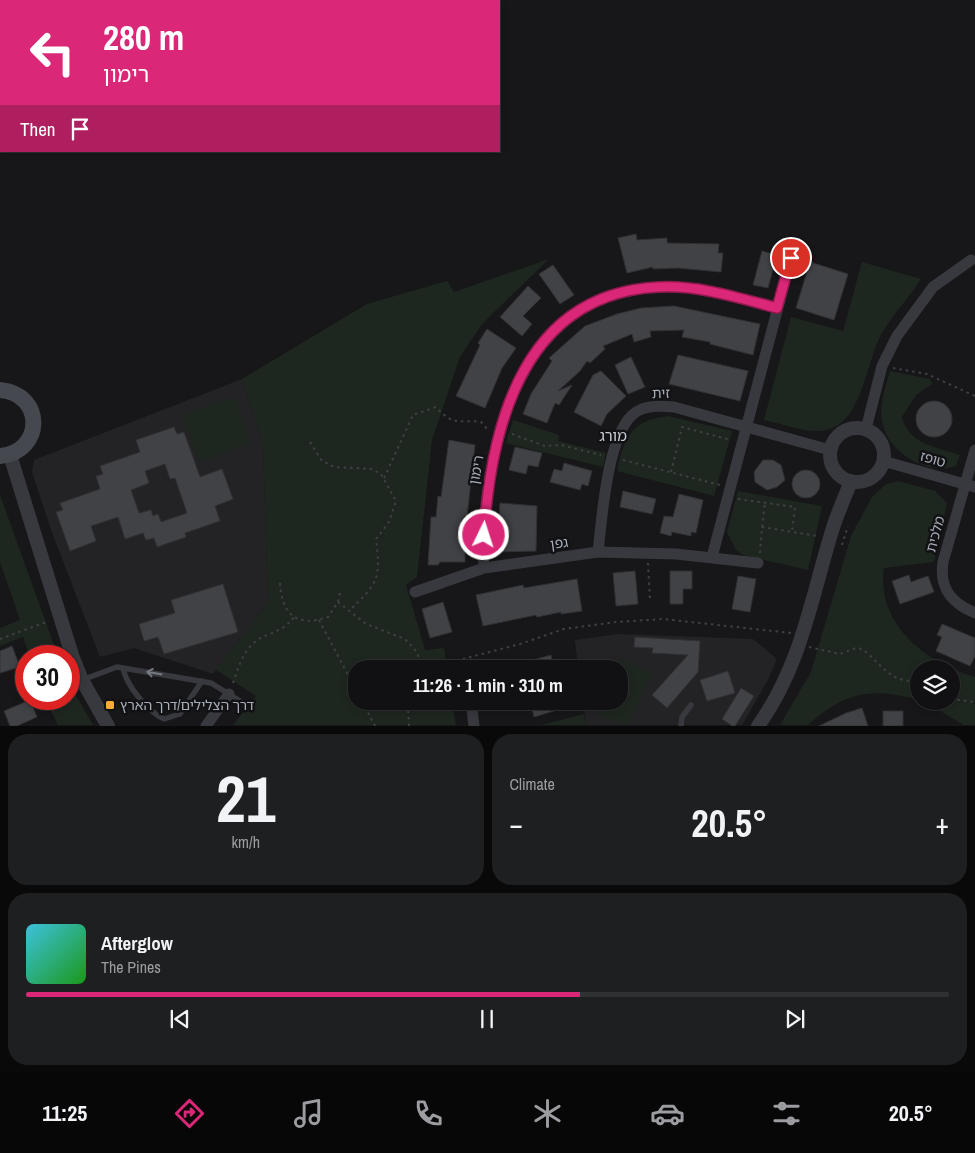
<!DOCTYPE html>
<meta charset="utf-8">
<style>
:root{--surface:#111113;--page:#1e1f21;--text:#f1f3f6;--muted:#9c9da0;--line:#303133;--accent:#db2777}
body{margin:0;font-family:"Archivo Narrow","Noto Sans Hebrew",sans-serif;background:var(--page);color:var(--text);height:100vh;display:flex;flex-direction:column;font-size:19px;white-space:nowrap}
*{box-sizing:border-box;margin:0}
p{font-size:16px;color:var(--muted)}
.icon{flex:none;width:28px;height:28px;fill:none;stroke:currentColor;stroke-width:2;stroke-linecap:round;stroke-linejoin:round}
.map{position:relative;height:726px;overflow:hidden}
.side{display:flex;flex-direction:column;gap:8px;padding:8px;background:#09090a;flex:1}
.side>*{flex:none}
.hud{position:absolute;left:0px;top:0px;width:500px;height:152px;box-shadow:0 2px 8px #0003,0 0 0 1px var(--line);background:#db2777;color:#fff;overflow:hidden}
.controls{position:absolute;left:910px;top:660px;display:grid;gap:10px}
.controls a{display:grid;place-items:center;width:50px;height:50px;border-radius:50%;background:var(--surface);box-shadow:0 2px 8px #0003,0 0 0 1px var(--line);font-size:25px}
.speed{position:absolute;left:15px;top:645px;display:flex;gap:10px;font-size:25px;font-weight:700;text-align:center}
.speed>*{display:grid;place-content:center;width:65px;height:65px;border-radius:50%;background:var(--surface);box-shadow:0 2px 8px #0003,0 0 0 1px var(--line);line-height:1}
.speed .limit{border:8px solid #d22;background:#fff;color:#111}
.pin{position:absolute;display:grid;place-items:center;width:42px;height:42px;color:#fff;margin:-21px;border:2px solid #fff;border-radius:50%;box-shadow:0 1px 5px #0007}
.me{position:absolute;width:55px;margin:-28px;rotate:4deg;stroke-linejoin:round;filter:drop-shadow(0 0 4px #0008)}
.turn{display:flex;align-items:center;gap:18px;height:105px;padding:0 20px;font-size:22px}
.turn .icon{width:65px;height:65px;stroke-width:2.5}
.turn b{display:block;font-size:35px;line-height:42px}
.then{display:flex;align-items:center;height:48px;padding:0 20px;background:#0003;gap:10px;font-size:19px}
.big{font-size:38px;font-weight:800;line-height:1.1}
.side .tile{flex:1;display:flex;flex-direction:column;justify-content:center;gap:8px;min-width:0;padding:0 18px;border-radius:20px;background:var(--page)}
.side .dial{align-items:center;gap:0}
.dial b{font-size:65px;line-height:1}
.song{display:flex;align-items:center;gap:15px}
.cover{width:60px;height:60px;border-radius:8px;background:linear-gradient(135deg,hsl(190 70% 55%),hsl(120 70% 35%))}
.played{height:5px;border-radius:2px;background:linear-gradient(90deg,var(--accent) 60%,var(--line) 60%)}
.keys{display:flex;justify-content:space-around;direction:ltr}
.heat{display:flex;justify-content:space-between;align-items:center;font-size:28px;direction:ltr}
.side .tiles{flex:1;display:grid;gap:8px;grid-template-columns:1fr 1fr}
.tile:last-child{grid-column:span 2}
.trip{position:absolute;left:348px;top:660px;width:280px;height:50px;border-radius:20px;background:var(--surface);box-shadow:0 2px 8px #0003,0 0 0 1px var(--line);font-weight:800;line-height:50px;text-align:center}
.dock{display:flex;height:80px;justify-content:space-around;align-items:center;background:#070708;color:var(--muted)}
.dock .icon{width:35px;height:35px}
.dock .on{color:var(--accent)}
.dock b{font-size:22px;color:var(--text)}
.map>svg:first-child{display:block}
</style>
<div class="map">
<svg width="975" height="726" viewBox="0 0 975 726">
<rect width="100%" height="100%" fill="#171719"/>
<!-- built -->
<path fill="#232326" d="M 242,379 L 263,443 L 268,603 L 213,674 L 134,648 L 100,657 L 51,530 L 32,472 L 34,460 Z
M 618,634 L 753,639 L 777,659 L 768,680 L 742,725 L 586,725 L 583,701 L 619,701 L 619,669 L 578,669 L 575,640 Z"/>
<!-- green -->
<path fill="#1e271f" d="M 549,259 L 482,324 L 460,357 L 432,440 L 417,577 L 406,585 L 425,650 L 444,648 L 447,669 L 356,669 L 356,701 L 452,701 L 456,725 L 233,725 L 256,696 L 216,670 L 268,603 L 263,443 L 242,379 L 367,304 L 447,281 L 454,292 Z
M 862,262 L 921,279 C 909,298 892,315 881,335 C 865,364 862,432 817,431 C 800,431 780,423 764,420 L 791,317 L 843,331 Z
M 890,371 L 930,379 L 932,384 L 916,395 L 902,417 C 909,445 937,447 960,455 L 956,466 C 926,476 887,452 882,421 C 879,404 886,387 890,371 Z
M 234,397 L 251,443 L 199,462 L 182,415 Z
M 668,416 L 732,431 L 714,496 L 617,471 C 624,438 631,420 668,416 Z
M 513,420 L 559,435 L 558,441 L 606,453 L 603,467 L 506,443 Z
M 898,481 L 935,491 L 947,503 L 934,562 L 884,568 C 876,624 926,663 975,677 L 975,725 L 964,725 L 923,701 L 951,701 L 951,669 L 919,669 L 919,700 C 871,687 845,692 808,725 L 780,725 L 811,672 L 851,536 L 872,497 L 885,485 Z
M 738,491 L 822,506 L 808,570 L 743,555 L 736,550 L 727,532 Z
M 0,495 L 58,656 L 30,656 L 23,637 L 0,646 L 0,628 L 20,620 L 0,562 Z
M 622,660 L 652,673 L 628,725 L 598,714 L 603,701 L 619,701 L 618,669 Z
M 69,683 L 93,725 L 58,725 L 45,699 L 69,699 Z
M 584,714 L 586,725 L 542,725 Z"/>
<!-- building -->
<path fill="#414246" stroke="#313135" fill-rule="evenodd" d="M 636,234 L 637,240 L 667,238 L 667,243 L 719,244 L 718,253 L 723,253 L 721,272 L 678,268 L 653,269 L 653,267 L 627,273 L 618,238 Z
M 762,251 L 777,255 L 768,288 L 753,285 Z
M 810,262 L 848,274 L 834,320 L 796,308 Z
M 553,265 L 574,295 L 560,304 L 539,274 Z
M 528,286 L 541,298 L 523,316 L 532,324 L 522,336 L 500,317 Z
M 674,306 L 760,324 L 753,355 L 710,344 L 710,342 L 682,337 L 684,330 L 650,331 L 651,337 L 634,342 L 632,334 L 603,346 L 605,349 L 590,363 L 587,361 L 580,371 L 558,391 L 572,385 L 559,405 L 555,403 L 547,423 L 523,414 L 531,394 L 552,361 L 549,358 L 585,326 L 617,314 L 641,308 Z
M 487,329 L 516,348 L 502,368 L 485,408 L 456,396 L 480,345 L 478,343 Z
M 678,355 L 748,371 L 740,401 L 669,384 Z
M 631,357 L 645,387 L 628,394 L 615,365 Z
M 601,371 L 626,396 L 607,414 L 601,426 L 574,412 L 593,375 Z
M916 419a18 18 0 1 1 36 0a18 18 0 1 1-36 0Z
M 174,427 L 177,434 L 184,432 L 200,477 L 222,469 L 233,499 L 215,506 L 220,521 L 185,533 L 186,537 L 157,547 L 154,538 L 146,540 L 143,533 L 125,539 L 118,517 L 91,526 L 96,541 L 70,551 L 56,512 L 63,510 L 60,503 L 100,489 L 96,476 L 103,474 L 100,466 L 140,452 L 136,440 ZM 165,464 L 170,479 L 175,478 L 187,513 L 161,522 L 158,514 L 153,516 L 151,510 L 139,513 L 131,490 L 149,483 L 145,471 Z
M 449,440 L 475,445 L 467,517 L 464,516 L 462,545 L 465,545 L 465,562 L 440,562 L 438,565 L 428,565 L 431,517 L 436,517 L 438,496 L 441,497 Z
M 515,447 L 542,453 L 538,467 L 528,465 L 526,474 L 509,470 Z
M 763,460 L 773,460 L 781,465 L 785,480 L 777,487 L 767,490 L 755,482 L 754,472 Z
M 564,463 L 592,471 L 588,486 L 582,484 L 580,490 L 550,482 L 554,469 L 562,471 Z
M792 484a14 14 0 1 1 28 0a14 14 0 1 1-28 0Z
M 623,491 L 656,499 L 652,514 L 620,507 Z
M 679,494 L 703,500 L 696,533 L 691,532 L 691,536 L 672,532 L 671,536 L 660,533 L 664,516 L 673,517 Z
M 500,503 L 537,506 L 536,551 L 496,552 L 496,532 L 498,532 Z
M 635,571 L 638,604 L 616,606 L 613,573 Z
M 670,571 L 692,571 L 692,589 L 683,589 L 683,604 L 670,604 Z
M 909,575 L 911,582 L 928,576 L 934,592 L 900,604 L 892,581 Z
M 738,576 L 756,579 L 750,612 L 732,609 Z
M 577,579 L 582,611 L 561,614 L 561,612 L 537,617 L 536,615 L 483,626 L 476,595 L 523,585 L 524,588 Z
M 223,584 L 238,632 L 164,654 L 158,637 L 144,641 L 139,624 L 175,613 L 171,600 Z
M 443,602 L 452,632 L 430,638 L 422,609 Z
M 942,624 L 975,638 L 975,656 L 970,666 L 936,651 L 942,637 L 937,635 Z
M 635,637 L 700,641 L 698,672 L 667,708 L 652,695 L 688,655 L 652,653 L 653,648 L 634,647 Z
M 12,646 L 20,667 L 0,673 L 0,651 Z
M 551,655 L 554,669 L 511,669 L 511,666 Z
M 728,671 L 735,693 L 707,701 L 700,680 Z
M 741,688 L 754,696 L 735,726 L 732,726 L 722,719 Z
M 30,700 L 37,717 L 17,726 L 10,726 L 4,711 Z
M 530,701 L 552,701 L 554,711 L 534,717 Z
M 862,708 L 868,726 L 819,726 L 846,713 Z
M 883,711 L 903,711 L 903,726 L 883,726 Z"/>
<g fill="none" stroke-linecap="round" stroke-linejoin="round">
<!-- path -->
<path stroke="#3e4045" stroke-width="2" stroke-dasharray="2.5 4" stroke-linecap="butt" d="M 893,368 L 927,374 L 975,396
M 512,434 L 545,446 L 561,445 L 601,455
M 310,442 L 321,460 L 334,467 L 371,469 L 381,474 L 396,501 L 389,522 L 376,539 C 381,579 378,583 350,610
M 623,460 L 720,485
M 671,472 L 682,427 L 731,440
M 384,478 L 413,415 L 436,407 C 454,427 458,419 481,422 L 489,431
M 738,499 L 795,507 L 792,532
M 762,527 L 765,503
M 842,545 L 848,526
M 760,553 L 762,527 L 817,536
M 648,563 L 650,601
M 280,583 C 282,614 296,628 328,617 L 338,602 L 340,593
M 338,602 L 366,624 L 405,639 L 415,650 L 425,668
M 319,620 L 356,690
M 0,639 L 49,621
M 809,647 L 840,654 L 856,648 L 862,649 C 880,662 888,681 913,681 L 919,687
M 466,659 L 468,669
M 374,669 L 388,665 L 398,669
M 425,669 L 520,644 L 564,629 L 616,622 L 663,619 L 791,633
M 233,683 C 239,665 245,644 265,636 C 277,631 286,628 294,617
M 951,699 L 975,702
M 362,701 L 375,726
M 409,726 L 408,707 L 410,701"/>
<!-- service -->
<path stroke="#38393e" stroke-width="5.5" d="M 123,668 C 126,685 148,712 164,719 L 180,714 L 202,681
M 82,680 L 117,667 L 211,683 L 245,704
M 681,726 L 682,717 L 691,705"/>
<!-- minor -->
<path stroke="#38393e" stroke-width="11" d="M 866,429 L 882,366 L 897,336 L 933,287 L 971,260
M 975,450 L 943,562 C 939,588 951,603 975,613
M 883,461 L 975,487
M 598,552 C 602,519 607,431 636,412 C 647,405 661,406 674,407 L 830,450
M 712,557 L 791,258
M 484,568 C 481,534 486,500 492,467 C 509,375 554,292 659,287 C 699,285 739,298 777,308
M 415,592 L 484,568 L 598,552 L 676,554 L 758,563
M 471,701 L 474,726
M 206,726 L 229,694"/>
<!-- tertiary -->
<path stroke="#38393e" stroke-width="14" d="M830 455a27 27 0 1 1 54 0a27 27 0 1 1-54 0Z
M 10,455 L 72,655 L 82,680 L 108,726
M 758,726 C 801,666 811,599 832,531 C 837,514 845,497 851,481"/>
<!-- secondary -->
<path stroke="#45484e" stroke-width="16" d="M 0,390 C 45,394 44,452 0,456"/>
</g>
<!-- one-way arrows -->
<defs><path id="oneway-shaft" d="M-6 0H5M1.5-3L5.5 0L1.5 3" fill="none" stroke-width="1.6" stroke-linecap="round" stroke-linejoin="round" transform="scale(1.25)"/></defs>
<use stroke="#767982" href="#oneway-shaft" transform="translate(154 673) rotate(-170)"/>
<g fill="none" stroke-linecap="round" stroke-linejoin="round">
<defs>
<path id="route" d="M 484,535 C 491,424 524,293 659,287 C 699,285 739,298 777,308 L 791,258"/>
</defs>
<!-- route casing -->
<use href="#route" stroke="#8e194d" stroke-width="12"/>
<!-- route -->
<use href="#route" stroke="#db2777" stroke-width="9"/>
</g>
<!-- markers -->
<rect fill="#f8ac30" stroke="#121214" stroke-width="2" x="105" y="700" width="10" height="10" rx="2.5"/>
<g text-anchor="middle" dominant-baseline="central" stroke-width="5" stroke-linejoin="round" paint-order="stroke">
<!-- street labels -->
<g font-size="14" fill="#a8aeb9" stroke="#121214">
<text transform="translate(661 393) rotate(-1)">זית</text>
<text transform="translate(933 459) rotate(16)">טופז</text>
<text transform="translate(476 470) rotate(-80)">רימון</text>
<text transform="translate(935 534) rotate(-75)">מלכית</text>
<text transform="translate(559 543) rotate(-8)">גפן</text>
</g>
<!-- poi labels -->
<g font-size="14" fill="#a8aeb9" stroke="#121214" text-anchor="start">
<text x="120" y="705">דרך הצלילים/דרך הארץ</text>
</g>
<!-- neighbourhood labels -->
<g font-size="15" fill="#cacdd5" stroke="#121214">
<text x="613" y="435">מורג</text>
</g>
</g>
</svg>
<div class="controls">
<a><svg class="icon" aria-label="layers" viewBox="0 0 24 24"><path d="M12 4l9 5-9 5-9-5zM3 14l9 5 9-5"/></svg></a>
</div>
<div class="speed"><div class="limit">30</div></div>
<div class="pin" style="left:791px;top:258px;background:#d93025"><svg class="icon" aria-label="arrive" viewBox="0 0 24 24"><path d="M6 21V4h12l-3 4 3 4H6"/></svg></div>
<svg class="me" style="left:484px;top:535px" viewBox="-20 -20 40 40"><circle r="17" fill="#db2777" stroke="#fff" stroke-width="3"/><path d="M0-11L8 9 0 5-8 9z" fill="#fff"/></svg>
<div class="trip">11:26 · 1 min · 310 m</div>
<div class="hud">
<div class="turn"><svg class="icon" aria-label="left" viewBox="0 0 24 24"><path d="M17 20v-9H6M10 6l-5 5 5 5"/></svg><div><b>280 m</b>רימון</div></div>
<div class="then">Then<svg class="icon" aria-label="arrive" viewBox="0 0 24 24"><path d="M6 21V4h12l-3 4 3 4H6"/></svg></div>
</div>
</div>
<section class="side">
<div class="tiles">
<div class="tile dial"><b>21</b><p>km/h</p></div>
<div class="tile"><p>Climate</p>
<div class="heat"><a>−</a><b class="big">20.5°</b><a>+</a></div>
</div>
<div class="tile">
<div class="song"><i class="cover"></i><div><b>Afterglow</b><p>The Pines</p></div></div>
<div class="played"></div>
<div class="keys"><svg class="icon" aria-label="previous" viewBox="0 0 24 24"><path d="M18 5L8 12l10 7zM5 5v14"/></svg><svg class="icon" aria-label="pause" viewBox="0 0 24 24"><path d="M8 5v14M16 5v14"/></svg><svg class="icon" aria-label="next" viewBox="0 0 24 24"><path d="M6 5l10 7-10 7zM19 5v14"/></svg></div>
</div>
</div>
</section>
<nav class="dock">
<b>11:25</b>
<svg class="icon on" aria-label="directions" viewBox="0 0 24 24"><path d="M12 3l9 9-9 9-9-9zM9 14v-3h6M13 9l2 2-2 2"/></svg>
<svg class="icon" aria-label="music" viewBox="0 0 24 24"><path d="M9 18V5l10-2v13"/><circle cx="6" cy="18" r="3"/><circle cx="16" cy="16" r="3"/></svg>
<svg class="icon" aria-label="phone" viewBox="0 0 24 24"><path d="M5 4h4l2 5-3 2q2 4 5 5l2-3 5 2v4C11 20 4 13 5 4z"/></svg>
<svg class="icon" aria-label="climate" viewBox="0 0 24 24"><path d="M12 3v18M4 7l16 10M4 17L20 7"/></svg>
<svg class="icon" aria-label="car" viewBox="0 0 24 24"><path d="M5 17H2v-5l4-1 3-4h7l3 4 3 1v5h-3M9 17h6M6 11h13"/><circle cx="7" cy="17" r="2"/><circle cx="17" cy="17" r="2"/></svg>
<svg class="icon" aria-label="filters" viewBox="0 0 24 24"><path d="M4 7h16M4 17h16"/><circle cx="9" cy="7" r="2"/><circle cx="15" cy="17" r="2"/></svg>
<b>20.5°</b>
</nav>
